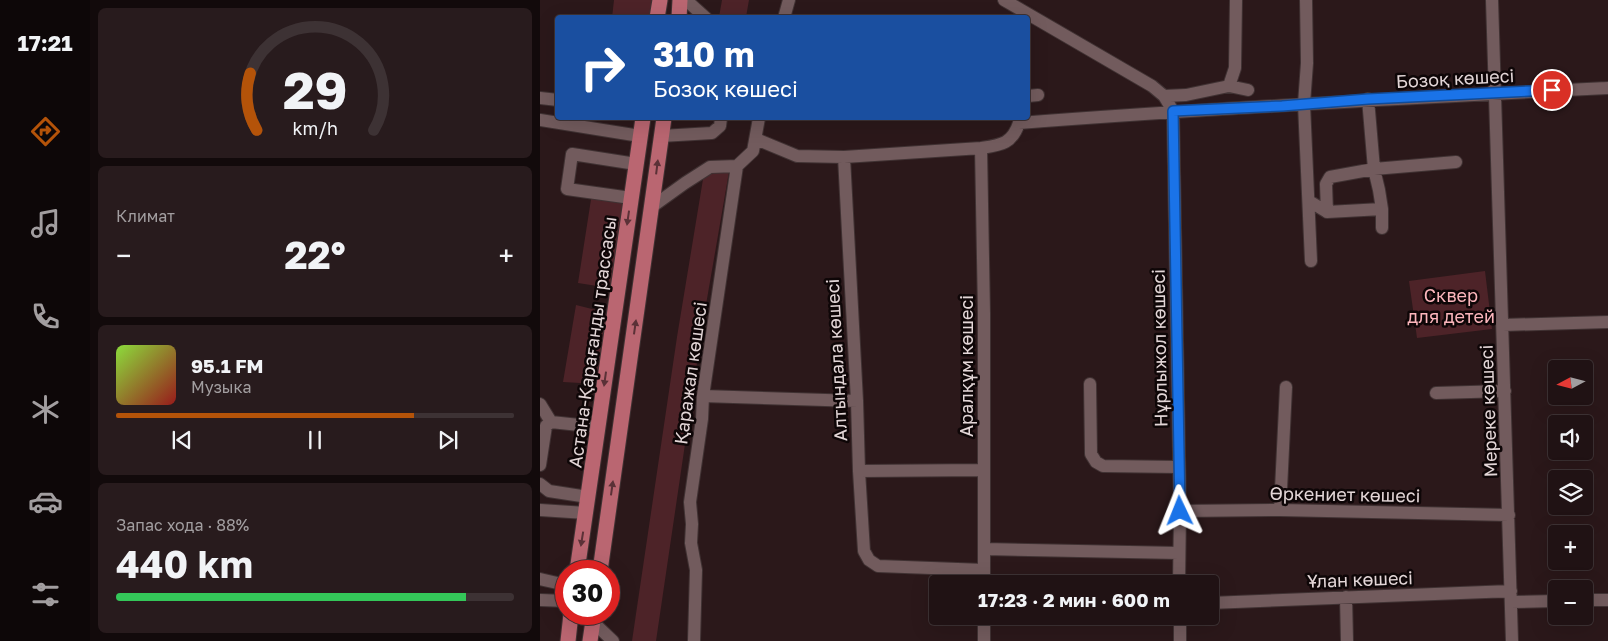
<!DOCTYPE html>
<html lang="ru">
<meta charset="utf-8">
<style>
:root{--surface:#201214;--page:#281b1d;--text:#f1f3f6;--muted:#a29ea0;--line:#3d3234;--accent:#b45309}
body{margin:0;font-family:"Golos Text",sans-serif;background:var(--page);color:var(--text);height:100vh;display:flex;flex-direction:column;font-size:19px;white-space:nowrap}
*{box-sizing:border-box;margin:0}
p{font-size:16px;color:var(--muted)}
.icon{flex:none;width:28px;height:28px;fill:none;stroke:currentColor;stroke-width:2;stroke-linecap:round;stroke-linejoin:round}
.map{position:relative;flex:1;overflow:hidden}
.sheet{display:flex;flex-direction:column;gap:8px;padding:8px;background:#120a0b;width:450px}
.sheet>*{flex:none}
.banner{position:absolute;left:15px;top:15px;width:475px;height:105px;border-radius:5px;box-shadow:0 5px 20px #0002,0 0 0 1px var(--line);background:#1a4fa0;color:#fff;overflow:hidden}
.needle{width:32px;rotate:263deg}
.buttons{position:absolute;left:1008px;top:360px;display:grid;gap:10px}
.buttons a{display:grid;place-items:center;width:45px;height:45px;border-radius:5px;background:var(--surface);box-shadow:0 5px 20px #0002,0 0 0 1px var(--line);font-size:25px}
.speed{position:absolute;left:15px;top:560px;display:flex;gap:10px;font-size:25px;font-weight:700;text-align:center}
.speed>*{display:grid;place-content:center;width:65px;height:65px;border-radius:50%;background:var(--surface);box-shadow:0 5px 20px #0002,0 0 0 1px var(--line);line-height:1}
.speed .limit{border:8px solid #d22;background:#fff;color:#111}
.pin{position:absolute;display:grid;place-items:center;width:42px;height:42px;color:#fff;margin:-21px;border:2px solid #fff;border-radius:50%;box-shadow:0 1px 5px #0007}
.me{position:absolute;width:55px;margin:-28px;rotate:358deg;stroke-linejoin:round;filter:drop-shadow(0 0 4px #0008)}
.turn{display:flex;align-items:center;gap:18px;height:105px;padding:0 15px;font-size:22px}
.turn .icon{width:65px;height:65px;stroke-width:2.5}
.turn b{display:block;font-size:35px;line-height:42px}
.big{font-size:38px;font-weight:700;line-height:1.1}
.sheet .widget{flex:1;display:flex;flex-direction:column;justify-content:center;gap:8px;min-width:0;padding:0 18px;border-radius:8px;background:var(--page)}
.sheet .dial{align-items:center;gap:0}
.dial svg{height:130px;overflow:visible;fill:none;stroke:var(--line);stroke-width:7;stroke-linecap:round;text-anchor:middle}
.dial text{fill:var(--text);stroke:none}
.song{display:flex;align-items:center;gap:15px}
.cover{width:60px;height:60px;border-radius:8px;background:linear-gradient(135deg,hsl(90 70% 55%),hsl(0 70% 35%))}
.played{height:5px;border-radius:2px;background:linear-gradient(90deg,var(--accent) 75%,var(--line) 75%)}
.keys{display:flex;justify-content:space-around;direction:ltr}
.heat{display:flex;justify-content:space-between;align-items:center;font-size:28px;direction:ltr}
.charge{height:8px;border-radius:4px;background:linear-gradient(90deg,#34c759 88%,var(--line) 0)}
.trip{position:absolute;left:389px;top:575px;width:290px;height:50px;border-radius:5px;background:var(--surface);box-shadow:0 5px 20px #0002,0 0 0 1px var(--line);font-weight:700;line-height:50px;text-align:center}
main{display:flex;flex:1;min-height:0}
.menu{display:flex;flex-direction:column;width:90px;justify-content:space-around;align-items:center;background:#0d0708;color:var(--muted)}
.menu .icon{width:35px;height:35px}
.menu .active{color:var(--accent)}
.menu b{font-size:22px;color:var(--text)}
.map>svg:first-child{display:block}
</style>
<main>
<nav class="menu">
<b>17:21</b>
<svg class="icon active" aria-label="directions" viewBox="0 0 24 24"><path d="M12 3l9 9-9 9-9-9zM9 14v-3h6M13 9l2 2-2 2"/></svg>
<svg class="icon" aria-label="music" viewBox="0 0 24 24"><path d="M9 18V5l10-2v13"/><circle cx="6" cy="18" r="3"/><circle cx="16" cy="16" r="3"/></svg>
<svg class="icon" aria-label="phone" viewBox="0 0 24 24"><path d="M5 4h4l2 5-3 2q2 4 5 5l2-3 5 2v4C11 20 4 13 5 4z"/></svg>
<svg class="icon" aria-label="climate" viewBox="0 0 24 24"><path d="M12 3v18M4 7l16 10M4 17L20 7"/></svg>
<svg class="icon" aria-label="car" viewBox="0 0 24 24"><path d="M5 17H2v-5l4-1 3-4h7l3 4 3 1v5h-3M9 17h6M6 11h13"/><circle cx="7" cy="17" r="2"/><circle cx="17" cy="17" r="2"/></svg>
<svg class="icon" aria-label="filters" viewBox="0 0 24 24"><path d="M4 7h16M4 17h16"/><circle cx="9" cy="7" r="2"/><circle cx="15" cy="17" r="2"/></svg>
</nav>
<section class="sheet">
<div class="widget dial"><svg viewBox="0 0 100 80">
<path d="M14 69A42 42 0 1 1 86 69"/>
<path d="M14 69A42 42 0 0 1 10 34" stroke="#b45309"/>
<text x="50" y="56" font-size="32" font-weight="700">29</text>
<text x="50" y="72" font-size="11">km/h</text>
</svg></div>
<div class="widget"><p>Климат</p>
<div class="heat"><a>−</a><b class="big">22°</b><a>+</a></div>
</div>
<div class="widget">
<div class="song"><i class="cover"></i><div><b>95.1 FM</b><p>Музыка</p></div></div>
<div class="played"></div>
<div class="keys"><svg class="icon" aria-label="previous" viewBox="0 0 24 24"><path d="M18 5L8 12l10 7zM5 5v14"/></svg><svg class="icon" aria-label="pause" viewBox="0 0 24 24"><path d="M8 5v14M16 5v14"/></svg><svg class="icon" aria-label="next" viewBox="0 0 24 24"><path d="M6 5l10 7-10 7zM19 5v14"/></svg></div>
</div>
<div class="widget"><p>Запас хода · 88%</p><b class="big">440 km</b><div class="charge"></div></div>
</section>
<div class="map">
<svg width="1068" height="641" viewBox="0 0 1068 641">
<rect width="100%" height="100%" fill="#2b181a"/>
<!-- green -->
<path fill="#4d2328" d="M 74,0 L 113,0 L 110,17 L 72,18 Z
M 182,0 L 209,0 L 206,17 L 179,17 Z
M 166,161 L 190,166 L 163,322 L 116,641 L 92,641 L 137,337 Z
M 52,193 L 85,197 L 70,288 L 38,283 Z
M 945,271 L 952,329 L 877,338 L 869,281 Z
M 36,305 L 68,313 L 57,384 L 23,382 Z"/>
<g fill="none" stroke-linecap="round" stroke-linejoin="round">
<defs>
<path id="minor" d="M 146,0 L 166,18
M 464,0 L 612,86 L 624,96 L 633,111 L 640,511 L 639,584
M 696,0 L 695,68 L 689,86 L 708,90
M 766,0 L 767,63 L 764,104 L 771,261
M 952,0 L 972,641
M 244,18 L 249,0
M 488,96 L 498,95
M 624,96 L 646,95 L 689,86
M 0,98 L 18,100
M 0,120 L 100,136
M 121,136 L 172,133 L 180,126 L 181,118
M 216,139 L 257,156 L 304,157 L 441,148 C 461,145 472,144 479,123 C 675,108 872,98 1068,88
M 441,148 L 444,313 L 444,584
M 304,157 L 317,401 L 319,471 L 324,551 L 329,560 L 338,566 L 444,570
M 91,198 L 27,189 L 32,154 L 96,164
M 769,201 L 787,212 L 842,209 L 839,190 L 834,169 L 828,99
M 113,206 L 145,183 L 170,167 L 197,166
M 787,212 L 786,184 L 790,177 L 834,169 L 916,162
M 842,228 L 842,209
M 963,325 L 1068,322
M 550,384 L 551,454 L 556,462 L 563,466 L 639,467
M 896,393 L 965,391
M 163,396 L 317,401
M 0,404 L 11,422
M 0,465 L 6,426 L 11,422 L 58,427
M 319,471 L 443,470
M 0,484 L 9,491 L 48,497
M 0,510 L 46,513
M 740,510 L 746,387
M 640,511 L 740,510 L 969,515
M 445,549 L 639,553
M 0,579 L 26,585
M 806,597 L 807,641
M 0,600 L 26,601
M 1044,600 L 1068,600
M 971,602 L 1016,601
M 670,603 L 971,591
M 640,616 L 640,641
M 53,622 L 73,641
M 154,641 L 156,570 L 151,543 L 152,524 L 150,502 L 162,419 L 163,396 L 197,166 L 213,151 L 219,118
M 444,641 L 444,616"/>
<path id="major" d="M 117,18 L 120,0
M 139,18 L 140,0
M 37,571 L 103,118
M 60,571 L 124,118
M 28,641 L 31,614
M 50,641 L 54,614"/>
</defs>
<!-- minor casing -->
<use href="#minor" stroke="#403233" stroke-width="14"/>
<!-- major casing -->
<use href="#major" stroke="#403233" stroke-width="17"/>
<!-- minor -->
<use href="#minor" stroke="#725b5d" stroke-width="12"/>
<!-- major -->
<use href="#major" stroke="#ba6671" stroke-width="15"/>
</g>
<!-- one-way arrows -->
<defs><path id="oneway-solid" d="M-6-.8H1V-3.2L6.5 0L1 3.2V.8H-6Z" transform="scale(1.25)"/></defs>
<g fill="#5b3137">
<use href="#oneway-solid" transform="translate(117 167) rotate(-83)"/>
<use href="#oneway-solid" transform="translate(88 218) rotate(98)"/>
<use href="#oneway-solid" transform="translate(95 327) rotate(-82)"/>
<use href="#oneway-solid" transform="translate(65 379) rotate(98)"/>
<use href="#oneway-solid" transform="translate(72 488) rotate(-82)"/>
<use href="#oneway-solid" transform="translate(42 539) rotate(99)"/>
</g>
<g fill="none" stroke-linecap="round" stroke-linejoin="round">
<defs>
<path id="route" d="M 640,511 L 633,111 L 742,106 L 828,99 L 1012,90"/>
</defs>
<!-- route casing -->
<use href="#route" stroke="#114b97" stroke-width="12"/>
<!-- route -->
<use href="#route" stroke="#1a73e8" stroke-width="9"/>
</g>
<g text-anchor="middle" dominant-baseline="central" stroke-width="5" stroke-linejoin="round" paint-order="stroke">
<!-- street labels -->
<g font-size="18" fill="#e3d6d7" stroke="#0e0607">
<text transform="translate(915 78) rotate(-3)">Бозоқ көшесі</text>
<text transform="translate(52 342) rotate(-82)">Астана-Қарағанды трассасы</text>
<text transform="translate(619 348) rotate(-91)">Нұрлыжол көшесі</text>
<text transform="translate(296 360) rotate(-93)">Алтындала көшесі</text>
<text transform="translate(426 366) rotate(-90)">Аралқұм көшесі</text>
<text transform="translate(150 373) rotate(-82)">Қаражал көшесі</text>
<text transform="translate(948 411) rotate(-92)">Мереке көшесі</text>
<text transform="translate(805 494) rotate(1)">Өркениет көшесі</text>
<text transform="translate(820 579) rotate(-2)">Ұлан көшесі</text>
</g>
<!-- park labels -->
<g font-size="18" fill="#fbb5bb" stroke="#0e0607">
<text x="911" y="295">Сквер<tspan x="911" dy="21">для детей</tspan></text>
</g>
</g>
</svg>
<div class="buttons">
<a><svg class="needle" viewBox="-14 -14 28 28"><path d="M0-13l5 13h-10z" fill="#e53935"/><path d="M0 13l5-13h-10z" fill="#a29ea0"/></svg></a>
<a><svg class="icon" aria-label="sound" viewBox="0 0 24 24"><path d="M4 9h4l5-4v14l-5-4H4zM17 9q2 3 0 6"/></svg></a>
<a><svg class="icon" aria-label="layers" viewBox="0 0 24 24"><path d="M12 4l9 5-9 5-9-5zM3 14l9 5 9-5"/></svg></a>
<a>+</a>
<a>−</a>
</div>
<div class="speed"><div class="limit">30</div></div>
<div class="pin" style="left:1012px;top:90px;background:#d93025"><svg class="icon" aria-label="arrive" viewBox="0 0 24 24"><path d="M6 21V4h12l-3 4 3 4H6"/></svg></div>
<svg class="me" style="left:640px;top:511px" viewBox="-20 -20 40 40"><path d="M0-17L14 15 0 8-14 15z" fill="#1a73e8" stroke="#fff" stroke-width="4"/></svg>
<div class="trip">17:23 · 2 мин · 600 m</div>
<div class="banner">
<div class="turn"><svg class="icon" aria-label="right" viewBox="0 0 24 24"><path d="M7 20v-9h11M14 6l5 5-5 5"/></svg><div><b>310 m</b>Бозоқ көшесі</div></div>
</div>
</div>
</main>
